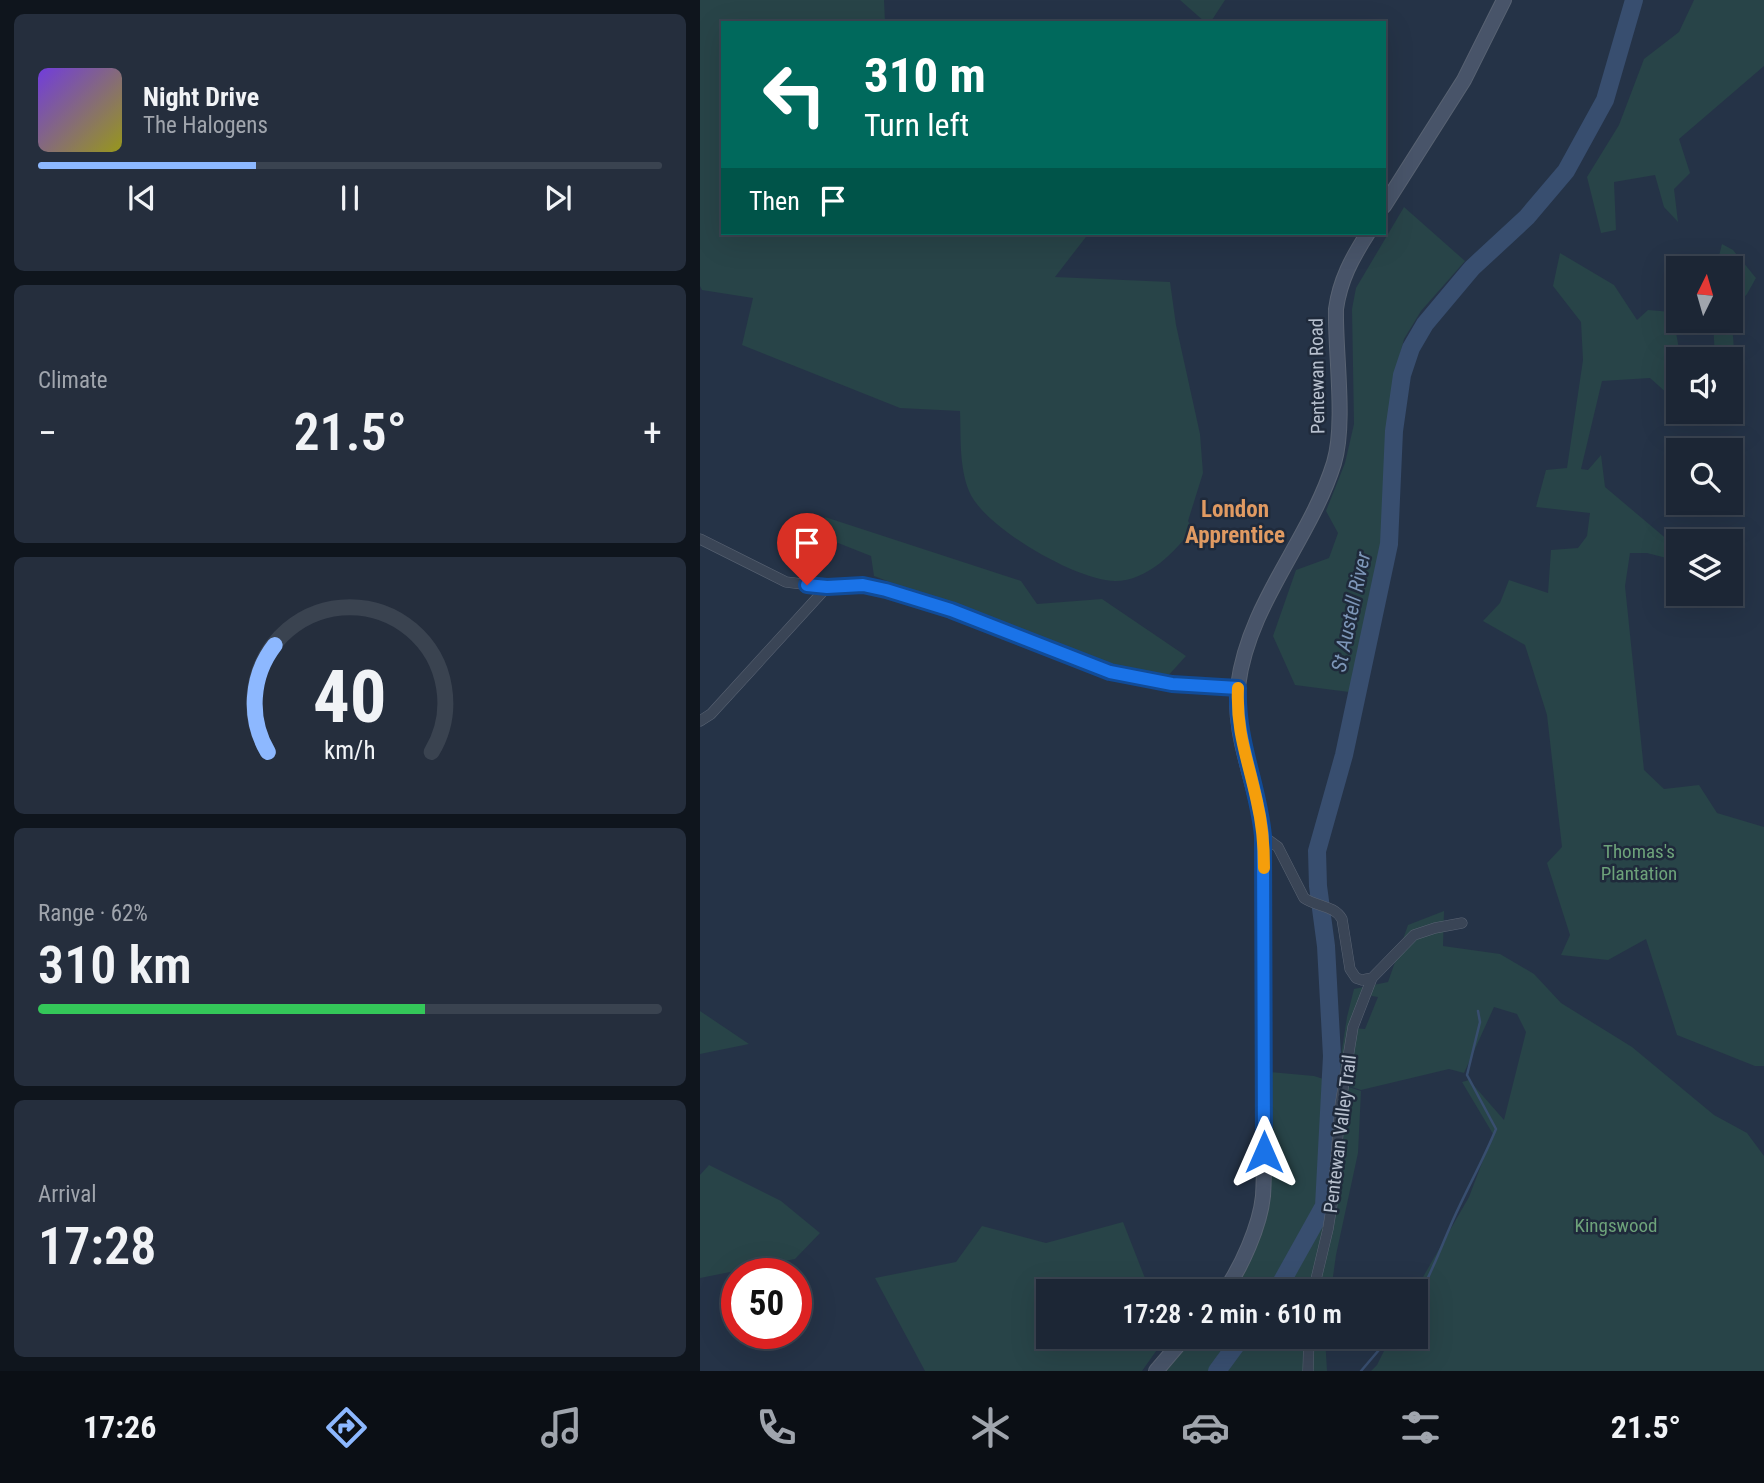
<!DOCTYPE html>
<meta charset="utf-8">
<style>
:root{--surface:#1c2635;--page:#252e3d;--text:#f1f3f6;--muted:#a0a5ad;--line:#3a4350;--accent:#8db8ff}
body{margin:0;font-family:"Roboto Condensed",sans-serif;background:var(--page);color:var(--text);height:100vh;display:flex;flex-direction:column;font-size:26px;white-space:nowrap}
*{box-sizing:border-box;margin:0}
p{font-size:23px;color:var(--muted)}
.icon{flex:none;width:38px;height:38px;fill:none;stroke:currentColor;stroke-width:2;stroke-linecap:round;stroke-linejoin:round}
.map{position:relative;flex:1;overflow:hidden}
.sheet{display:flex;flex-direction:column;gap:14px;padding:14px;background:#0f151d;width:700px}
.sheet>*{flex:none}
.hud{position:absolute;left:21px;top:21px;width:665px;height:214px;border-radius:0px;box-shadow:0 7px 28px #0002,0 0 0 2px var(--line);background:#00695c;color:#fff;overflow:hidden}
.needle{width:46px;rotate:5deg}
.controls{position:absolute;left:966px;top:256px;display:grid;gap:14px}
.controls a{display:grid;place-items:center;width:77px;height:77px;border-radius:0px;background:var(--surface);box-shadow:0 7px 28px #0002,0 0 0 2px var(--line);font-size:35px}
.speed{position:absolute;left:21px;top:1258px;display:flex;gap:14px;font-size:35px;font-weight:700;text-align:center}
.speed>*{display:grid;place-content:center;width:91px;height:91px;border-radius:50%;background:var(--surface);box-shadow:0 7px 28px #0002,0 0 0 2px var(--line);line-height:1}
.speed .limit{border:10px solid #d22;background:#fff;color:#111}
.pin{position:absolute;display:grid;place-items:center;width:60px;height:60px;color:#fff;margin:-72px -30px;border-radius:50% 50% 50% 0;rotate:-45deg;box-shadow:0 0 7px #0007}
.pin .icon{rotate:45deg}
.me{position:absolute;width:77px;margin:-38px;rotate:0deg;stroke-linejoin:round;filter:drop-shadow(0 0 5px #0008)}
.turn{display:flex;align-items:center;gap:24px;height:147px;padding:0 28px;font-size:32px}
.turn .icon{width:91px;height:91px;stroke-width:2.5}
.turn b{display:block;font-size:49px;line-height:60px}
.then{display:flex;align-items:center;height:66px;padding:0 28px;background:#0003;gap:14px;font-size:26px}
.big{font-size:52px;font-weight:600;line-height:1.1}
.sheet .card{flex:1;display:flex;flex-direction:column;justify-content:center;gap:10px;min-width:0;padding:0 24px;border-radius:10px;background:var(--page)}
.sheet .dial{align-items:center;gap:0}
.dial svg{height:182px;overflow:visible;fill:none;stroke:var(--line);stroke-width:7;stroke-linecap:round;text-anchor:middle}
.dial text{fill:var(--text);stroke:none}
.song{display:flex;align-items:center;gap:21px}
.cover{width:84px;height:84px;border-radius:10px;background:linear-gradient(135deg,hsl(260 70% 55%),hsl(60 70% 35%))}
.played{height:7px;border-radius:4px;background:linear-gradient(90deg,var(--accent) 35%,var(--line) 35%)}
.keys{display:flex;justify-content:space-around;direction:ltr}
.heat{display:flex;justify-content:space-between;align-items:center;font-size:38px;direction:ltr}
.charge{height:10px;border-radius:5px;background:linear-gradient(90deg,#34c759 62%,var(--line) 0)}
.trip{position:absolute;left:336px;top:1279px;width:392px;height:70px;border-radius:0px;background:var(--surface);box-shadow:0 7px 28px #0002,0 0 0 2px var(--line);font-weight:600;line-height:70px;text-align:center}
.tab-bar{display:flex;height:112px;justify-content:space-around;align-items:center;background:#0b0f15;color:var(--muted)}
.tab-bar .icon{width:49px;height:49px}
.tab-bar .current{color:var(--accent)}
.tab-bar b{font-size:32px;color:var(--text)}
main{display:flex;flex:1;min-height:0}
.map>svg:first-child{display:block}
</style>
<main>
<section class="sheet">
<div class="card">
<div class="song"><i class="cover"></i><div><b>Night Drive</b><p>The Halogens</p></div></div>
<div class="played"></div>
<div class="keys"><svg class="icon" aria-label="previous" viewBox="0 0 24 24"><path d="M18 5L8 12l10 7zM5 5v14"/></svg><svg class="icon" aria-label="pause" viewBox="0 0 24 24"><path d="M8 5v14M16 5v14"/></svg><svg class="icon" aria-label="next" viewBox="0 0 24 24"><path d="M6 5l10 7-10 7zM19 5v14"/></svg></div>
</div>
<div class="card"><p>Climate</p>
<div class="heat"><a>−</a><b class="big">21.5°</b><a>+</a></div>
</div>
<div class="card dial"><svg viewBox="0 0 100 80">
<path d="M14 69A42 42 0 1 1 86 69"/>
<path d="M14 69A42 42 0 0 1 17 22" stroke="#8db8ff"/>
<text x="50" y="56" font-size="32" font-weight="700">40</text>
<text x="50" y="72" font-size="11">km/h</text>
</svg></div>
<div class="card"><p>Range · 62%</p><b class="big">310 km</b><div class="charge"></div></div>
<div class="card"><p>Arrival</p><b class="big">17:28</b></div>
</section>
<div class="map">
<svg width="1064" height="1371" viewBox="0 0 1064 1371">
<rect width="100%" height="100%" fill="#253347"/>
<!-- green -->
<path fill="#284448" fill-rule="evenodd" d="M 0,0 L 184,0 L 185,23 L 23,23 L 23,233 L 389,233 L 355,277 L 470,282 L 476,325 L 500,434 L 503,473 L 488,521 L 493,529 C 474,552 448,581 415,581 C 377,581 283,527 269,491 C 259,466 261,437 260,411 L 200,408 L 42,345 L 53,298 L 2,290 L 0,286 Z
M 480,0 L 525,0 L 510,23 L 506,23 Z
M 994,0 L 1064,0 L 1064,66 L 979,139 L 990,173 L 974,189 L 978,222 L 964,207 L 955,175 L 914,182 L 916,230 L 901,233 L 887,177 L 919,125 L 944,59 L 979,32 Z
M 704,207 L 765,261 L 721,311 L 704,339 L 695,373 L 686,428 L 684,539 L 649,692 L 595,685 L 573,636 L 596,570 L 629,558 L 638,533 L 626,511 L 645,463 L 654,424 L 652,309 L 656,288 Z
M 1022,244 L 1033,250 L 1056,278 L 1047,294 L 1031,312 L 1039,410 L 1031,410 L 1031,359 L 1015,359 L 1013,320 L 1031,320 L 1031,268 L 1016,268 Z
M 860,253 L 914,285 L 937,320 L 948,310 L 972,312 L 981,359 L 978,359 L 978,403 L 950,378 L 902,381 L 881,469 L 888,470 L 901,455 L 905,487 L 969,541 L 978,558 L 978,561 L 947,553 L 930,553 L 925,586 L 944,770 L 964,789 L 999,785 L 1017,813 L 1064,827 L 1064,1066 L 1055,1066 L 977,1035 L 946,939 L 908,960 L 861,955 L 870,935 L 847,863 L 862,847 L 847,715 L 825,645 L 783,621 L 800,603 L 809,580 L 848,593 L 851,550 L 878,548 L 887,536 L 890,513 L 836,507 L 846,470 L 867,468 L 883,360 L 881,322 L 853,286 Z
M 125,517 L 321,581 L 337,604 L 402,599 L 486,656 L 466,678 L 416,668 L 174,576 L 171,556 L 128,539 Z
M 744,911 L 743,946 L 800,954 L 834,974 L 861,1003 L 932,1047 L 1014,1115 L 1047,1133 L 1064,1156 L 1064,1371 L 671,1371 L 677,1365 L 691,1337 L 716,1337 L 715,1291 L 769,1197 L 793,1134 L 762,1082 L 769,1080 L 804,1120 L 826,1032 L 817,1014 L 794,1007 L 764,1073 L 749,1069 L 661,1090 L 637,1082 L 647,1017 L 654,989 L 688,982 L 708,925 ZM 666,995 L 678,997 L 665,1029 L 653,1028 Z
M 0,1011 L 49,1044 L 0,1054 Z
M 570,1072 L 614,1076 L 661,1091 L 658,1153 L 636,1255 L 631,1291 L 529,1292 L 556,1237 Z
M 9,1165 L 81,1201 L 120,1233 L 95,1259 L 0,1278 L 0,1175 Z
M 423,1222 L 450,1291 L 348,1292 L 348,1337 L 466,1337 L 442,1371 L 225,1371 L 175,1278 L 256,1262 L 282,1226 L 346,1243 Z
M 493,1337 L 625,1337 L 627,1371 L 465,1371 Z"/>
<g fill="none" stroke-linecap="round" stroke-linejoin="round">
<!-- stream -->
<path stroke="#384e6f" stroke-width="2.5" d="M 716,1301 C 730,1277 739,1252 750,1227 C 764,1194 782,1163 796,1129 L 767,1075 L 780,1022 L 778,1011
M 661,1371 L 690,1337"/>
<!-- river -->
<path stroke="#384e6f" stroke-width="18" d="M 576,1292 L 624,1206 L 632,1056 L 626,946 L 618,886 L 617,851 L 644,755 L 689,544 L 694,431 L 702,375 L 711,348 L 725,324 L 772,268 L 827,217 L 866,171 L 905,100 L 934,0
M 517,1371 L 542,1337"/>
<defs>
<path id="street" d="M 0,539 L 86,582 L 127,587 L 163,585 L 186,590 L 251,610 L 410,672 L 472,684 L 538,687
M 0,721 L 11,714 L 127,587
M 563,836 L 578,847 L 604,898 C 617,907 634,905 642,919 L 650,969 L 656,978 L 662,980 L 672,978 L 714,935 L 735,928 L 762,923
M 613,1292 L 628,1229 L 633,1198 L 640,1107 L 653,1027 L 672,978
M 608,1371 L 609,1337"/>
<path id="secondary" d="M 684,206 L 764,80 L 804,0
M 524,1292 C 541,1268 560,1226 563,1196 C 564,1181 564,1166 564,1152 L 563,836 C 558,785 532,738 538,686 C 548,604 610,540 634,463 C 646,423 635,353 636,309 C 640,280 652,258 668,233
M 456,1371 L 485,1337"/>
</defs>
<!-- street casing -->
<use href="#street" stroke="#596373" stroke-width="11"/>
<!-- secondary casing -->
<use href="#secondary" stroke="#596373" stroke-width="16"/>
<!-- street -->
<use href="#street" stroke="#3a4556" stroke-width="10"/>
<!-- secondary -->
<use href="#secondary" stroke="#485469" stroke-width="14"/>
</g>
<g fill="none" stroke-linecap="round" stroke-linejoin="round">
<defs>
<path id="route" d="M 107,585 L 127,587 L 163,585 L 186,590 L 251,610 L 410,672 L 472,684 L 538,688 C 536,742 558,784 563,836 L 564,1152"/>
</defs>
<!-- route casing -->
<use href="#route" stroke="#114b97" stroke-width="18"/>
<!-- route -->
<use href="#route" stroke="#1a73e8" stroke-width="12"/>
<!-- slow -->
<path stroke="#f59e0b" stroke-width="12" d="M 538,688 C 536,733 548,759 557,802 C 562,823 564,845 564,868"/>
</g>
<g text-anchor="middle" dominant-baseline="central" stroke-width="5" stroke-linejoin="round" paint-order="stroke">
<!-- street labels -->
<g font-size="19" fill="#b8c1cf" stroke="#1f2a3b">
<text transform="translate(617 376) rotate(-91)">Pentewan Road</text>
<text transform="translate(640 1134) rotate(-83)">Pentewan Valley Trail</text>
</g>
<!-- park labels -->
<g font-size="19" fill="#6da27a" stroke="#1f2a3b">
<text x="939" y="851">Thomas's<tspan x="939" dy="22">Plantation</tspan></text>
<text x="916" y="1225">Kingswood</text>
</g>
<!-- water labels -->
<g font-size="21" font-style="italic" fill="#7d96b8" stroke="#1f2a3b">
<text transform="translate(651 612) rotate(-78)">St Austell River</text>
</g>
<!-- quarter labels -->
<g font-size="23" font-weight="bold" fill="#e09a62" stroke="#1f2a3b">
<text x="535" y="509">London<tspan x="535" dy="26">Apprentice</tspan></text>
</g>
</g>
</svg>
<div class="controls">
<a><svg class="needle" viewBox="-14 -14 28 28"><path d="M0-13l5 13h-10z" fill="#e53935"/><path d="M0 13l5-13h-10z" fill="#a0a5ad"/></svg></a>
<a><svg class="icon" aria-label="sound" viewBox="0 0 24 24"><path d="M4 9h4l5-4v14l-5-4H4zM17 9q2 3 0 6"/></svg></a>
<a><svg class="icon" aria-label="search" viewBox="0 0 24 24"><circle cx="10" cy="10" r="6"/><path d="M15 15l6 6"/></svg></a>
<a><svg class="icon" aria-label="layers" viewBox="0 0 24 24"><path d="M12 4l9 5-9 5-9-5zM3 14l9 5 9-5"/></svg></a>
</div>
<div class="speed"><div class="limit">50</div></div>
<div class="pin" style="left:107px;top:585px;background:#d93025"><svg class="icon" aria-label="arrive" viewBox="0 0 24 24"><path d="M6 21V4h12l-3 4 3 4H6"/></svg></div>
<svg class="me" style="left:564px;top:1152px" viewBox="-20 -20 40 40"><path d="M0-17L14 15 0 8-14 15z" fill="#1a73e8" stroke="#fff" stroke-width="4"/></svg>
<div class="trip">17:28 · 2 min · 610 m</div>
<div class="hud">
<div class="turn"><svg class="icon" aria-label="left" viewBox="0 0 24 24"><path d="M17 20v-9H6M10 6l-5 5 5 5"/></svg><div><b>310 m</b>Turn left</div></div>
<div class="then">Then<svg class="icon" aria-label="arrive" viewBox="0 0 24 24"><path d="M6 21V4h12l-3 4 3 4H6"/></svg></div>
</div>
</div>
</main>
<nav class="tab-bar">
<b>17:26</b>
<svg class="icon current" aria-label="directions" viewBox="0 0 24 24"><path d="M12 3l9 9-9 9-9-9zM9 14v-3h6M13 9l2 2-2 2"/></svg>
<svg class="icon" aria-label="music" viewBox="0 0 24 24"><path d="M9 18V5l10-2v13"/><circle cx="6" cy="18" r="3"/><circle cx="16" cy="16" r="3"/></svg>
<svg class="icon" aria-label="phone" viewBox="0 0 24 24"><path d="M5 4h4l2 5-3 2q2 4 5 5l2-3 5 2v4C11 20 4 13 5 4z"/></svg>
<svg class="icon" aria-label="climate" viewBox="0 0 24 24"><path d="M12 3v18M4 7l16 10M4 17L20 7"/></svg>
<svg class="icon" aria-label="car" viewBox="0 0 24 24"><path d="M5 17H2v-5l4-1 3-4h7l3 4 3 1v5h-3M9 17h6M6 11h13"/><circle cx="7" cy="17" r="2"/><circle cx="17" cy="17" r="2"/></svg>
<svg class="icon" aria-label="filters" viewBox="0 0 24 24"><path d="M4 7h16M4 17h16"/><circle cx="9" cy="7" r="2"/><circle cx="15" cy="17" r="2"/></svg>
<b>21.5°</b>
</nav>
